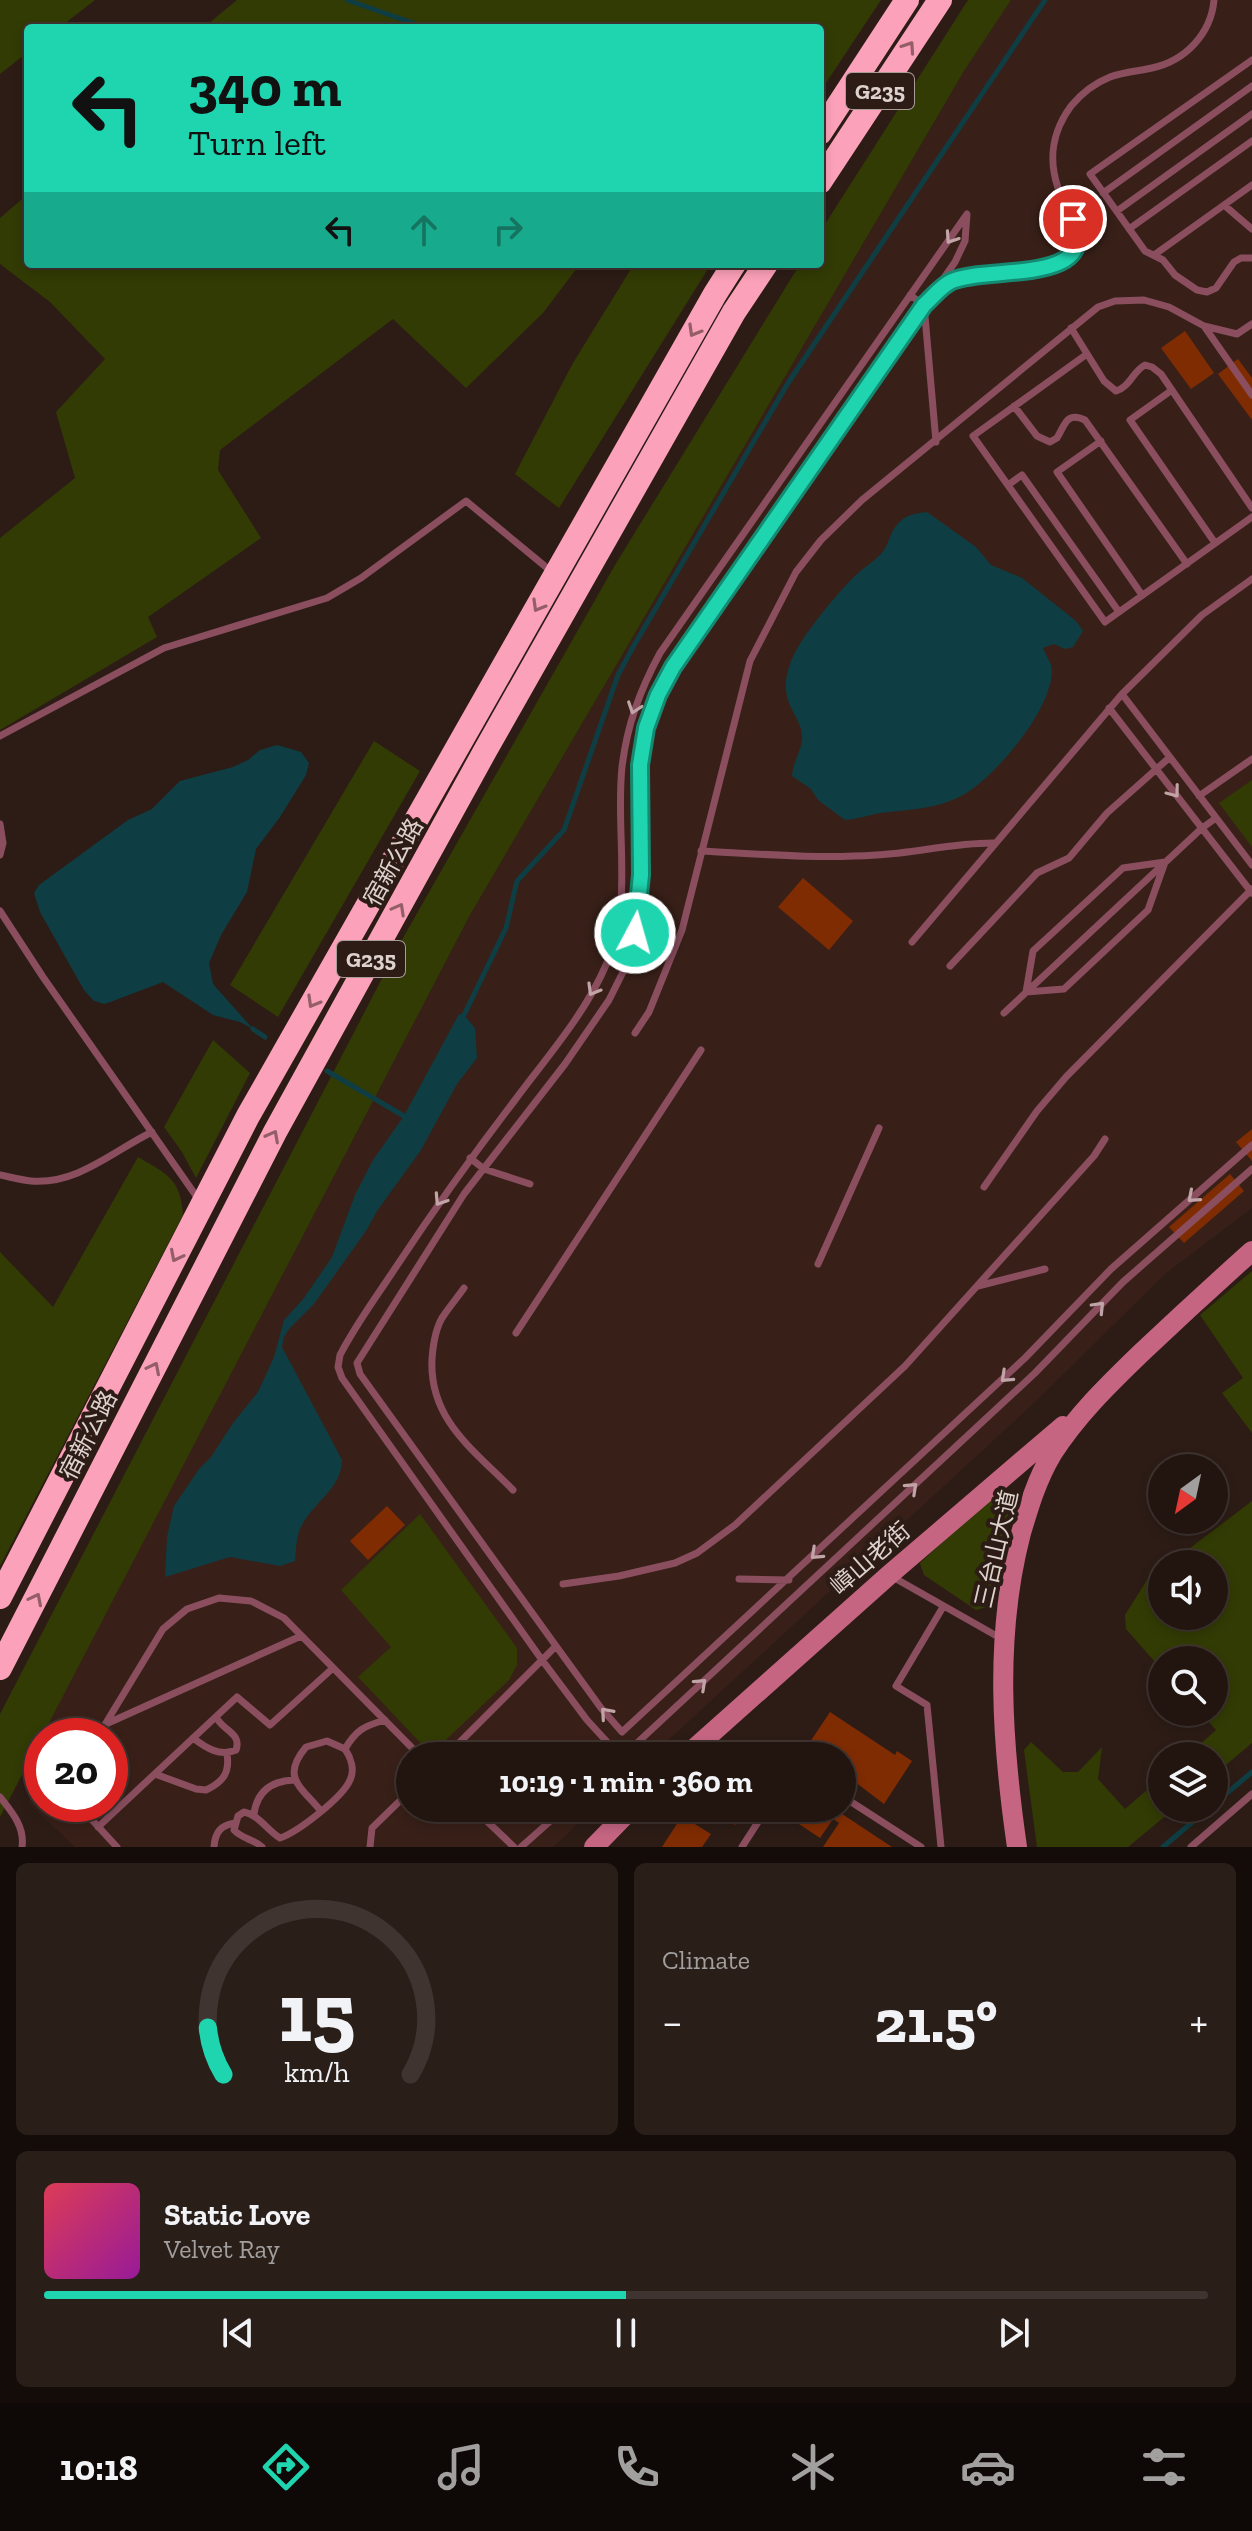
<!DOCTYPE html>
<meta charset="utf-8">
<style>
:root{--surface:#221510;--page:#2a1e19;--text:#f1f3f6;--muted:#a29f9f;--line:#3f3430;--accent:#1fd5b0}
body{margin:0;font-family:"Zilla Slab","Noto Sans SC",serif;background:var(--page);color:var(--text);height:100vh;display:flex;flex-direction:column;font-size:30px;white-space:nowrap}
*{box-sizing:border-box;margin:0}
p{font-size:26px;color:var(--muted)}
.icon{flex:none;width:44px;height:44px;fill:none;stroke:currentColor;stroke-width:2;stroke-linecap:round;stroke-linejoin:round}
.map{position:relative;height:1847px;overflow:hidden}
.side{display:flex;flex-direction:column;gap:16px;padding:16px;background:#130c09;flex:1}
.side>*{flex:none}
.banner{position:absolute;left:24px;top:24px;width:800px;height:244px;border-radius:8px;box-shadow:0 4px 12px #0003,0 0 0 2px var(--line);background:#1fd5b0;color:#111;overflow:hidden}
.needle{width:52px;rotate:213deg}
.fabs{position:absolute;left:1148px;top:1454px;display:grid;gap:16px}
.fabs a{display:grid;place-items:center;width:80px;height:80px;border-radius:50%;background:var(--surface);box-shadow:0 4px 12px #0003,0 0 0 2px var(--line);font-size:40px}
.speed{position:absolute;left:24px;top:1718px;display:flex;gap:16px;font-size:40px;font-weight:700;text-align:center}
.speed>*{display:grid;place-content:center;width:104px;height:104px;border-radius:50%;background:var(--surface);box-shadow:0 4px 12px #0003,0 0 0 2px var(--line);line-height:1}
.speed .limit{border:12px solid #d22;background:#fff;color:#111}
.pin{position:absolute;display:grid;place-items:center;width:68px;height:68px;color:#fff;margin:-34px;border:4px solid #fff;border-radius:50%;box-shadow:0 2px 8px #0007}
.me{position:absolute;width:88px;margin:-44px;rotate:6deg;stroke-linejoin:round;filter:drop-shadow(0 0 6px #0008)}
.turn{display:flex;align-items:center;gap:28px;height:168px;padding:0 32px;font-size:36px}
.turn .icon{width:104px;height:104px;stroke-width:2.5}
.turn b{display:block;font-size:56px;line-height:68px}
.lanes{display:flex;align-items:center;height:76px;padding:0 32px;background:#0003;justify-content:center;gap:40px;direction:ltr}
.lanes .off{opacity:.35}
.big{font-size:60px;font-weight:700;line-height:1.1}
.side .tile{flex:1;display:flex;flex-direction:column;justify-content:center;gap:12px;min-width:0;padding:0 28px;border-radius:12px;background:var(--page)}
.side .dial{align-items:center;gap:0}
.dial svg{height:208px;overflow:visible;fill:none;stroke:var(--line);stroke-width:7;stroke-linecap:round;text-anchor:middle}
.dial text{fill:var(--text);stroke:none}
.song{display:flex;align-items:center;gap:24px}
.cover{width:96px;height:96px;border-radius:12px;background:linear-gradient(135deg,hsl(350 70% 55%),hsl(300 70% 35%))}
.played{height:8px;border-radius:4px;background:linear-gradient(90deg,var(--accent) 50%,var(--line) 50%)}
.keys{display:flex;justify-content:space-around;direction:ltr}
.heat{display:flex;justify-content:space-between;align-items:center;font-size:44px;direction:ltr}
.side .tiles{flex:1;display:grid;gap:16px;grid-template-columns:1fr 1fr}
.tile:last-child{grid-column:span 2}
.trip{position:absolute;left:396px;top:1742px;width:460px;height:80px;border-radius:40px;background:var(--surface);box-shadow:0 4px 12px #0003,0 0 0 2px var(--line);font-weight:700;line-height:80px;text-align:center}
.dock{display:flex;height:128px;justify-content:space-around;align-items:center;background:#0e0806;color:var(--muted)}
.dock .icon{width:56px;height:56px}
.dock .selected{color:var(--accent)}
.dock b{font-size:36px;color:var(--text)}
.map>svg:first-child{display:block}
</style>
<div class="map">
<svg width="1252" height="1847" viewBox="0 0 1252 1847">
<rect width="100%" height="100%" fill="#2d1c16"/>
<!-- built -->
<path fill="#382018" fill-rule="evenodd" d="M 1011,0 L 1252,0 L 1252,1208 L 1165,1274 L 1035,1402 L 651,1756 L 410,1756 L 410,1808 L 595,1808 L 553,1847 L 75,1847 L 29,1804 L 38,1743 L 470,915 L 964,71 ZM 42,1736 L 110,1736 L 110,1804 L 42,1804 Z"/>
<!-- green -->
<path fill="#323b04" d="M 0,0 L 95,0 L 59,28 L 28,28 L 28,52 L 0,74 Z
M 237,0 L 881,0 L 820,92 L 820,28 L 203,28 Z
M 968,0 L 1011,0 L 964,71 L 470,915 L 0,1817 L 0,1714 L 403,938 L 615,565 L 800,264 L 820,264 L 820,232 Z
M 28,194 L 28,264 L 580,264 L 543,313 L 466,388 L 393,319 L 220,450 L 218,470 L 261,538 L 148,617 L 157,637 L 0,730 L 0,538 L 75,478 L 56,412 L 105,359 L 50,302 L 0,264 L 0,218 Z
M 634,264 L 711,264 L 559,508 L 515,474 L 573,363 Z
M 374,741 L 420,771 L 278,1017 L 230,985 Z
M 1252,780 L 1252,847 L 1219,803 Z
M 213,1040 L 250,1073 L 196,1178 L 182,1152 L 164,1127 Z
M 138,1157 C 167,1174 181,1179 183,1215 L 0,1566 L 0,1252 L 53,1307 Z
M 1252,1271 L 1252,1433 L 1222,1393 L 1243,1378 L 1200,1315 Z
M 991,1498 L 1007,1499 L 1012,1506 L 1012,1513 L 995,1574 L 990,1604 L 987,1607 L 976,1610 L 924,1575 L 920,1563 Z
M 1252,1501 L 1252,1743 L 1214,1775 L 1214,1756 L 1187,1756 L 1216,1730 L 1200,1712 L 1214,1712 L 1214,1660 L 1162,1660 L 1162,1670 L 1126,1629 L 1125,1615 L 1147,1580 L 1162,1569 L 1162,1616 L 1214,1616 L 1214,1564 L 1169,1564 Z
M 420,1514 L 517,1648 L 517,1665 L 509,1680 L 431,1754 L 358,1677 L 391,1647 L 341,1590 Z
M 1031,1742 L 1063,1772 L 1078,1772 L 1102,1747 L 1098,1779 L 1125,1809 L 1162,1777 L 1162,1808 L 1175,1808 L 1128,1847 L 1037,1847 L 1024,1750 Z"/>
<!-- water -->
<path fill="#0e3e43" d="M 927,512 L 976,547 L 991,565 L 1022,578 L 1076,621 L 1083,631 L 1073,647 L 1065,649 L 1054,644 L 1043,648 C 1045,653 1049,660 1051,665 C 1059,703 992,782 959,797 C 932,810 910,809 881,813 C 869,815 858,819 845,820 L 818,800 L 811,789 L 792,776 C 793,763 800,753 802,741 C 805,716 775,705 790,664 C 797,641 838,592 856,575 C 864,567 878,559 884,550 C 891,539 890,529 903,519 C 910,514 919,513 927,512 Z
M 277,745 L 301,752 L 309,763 L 306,775 L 280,817 L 256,849 L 247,892 L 221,935 L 209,963 L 213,984 L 253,1029 L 240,1022 L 213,1015 L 163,982 L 105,1004 L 94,1001 L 84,990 L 40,912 L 34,893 L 39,885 L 128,820 L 152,809 L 180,781 L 233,767 L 248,760 L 260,750 Z
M 459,1014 L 464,1015 L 475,1028 L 477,1058 L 457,1084 L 421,1150 L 377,1211 L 366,1231 L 314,1304 L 289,1329 L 284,1337 L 282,1347 L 342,1460 C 341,1491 312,1502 300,1529 C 296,1538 296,1551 295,1561 L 280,1566 L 230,1557 L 165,1577 L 167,1537 L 174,1506 L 199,1469 L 211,1457 L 233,1423 L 258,1392 L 274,1357 L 284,1320 L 304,1298 L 332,1257 L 355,1195 L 373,1160 L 404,1116 Z"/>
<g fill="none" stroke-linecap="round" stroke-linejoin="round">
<!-- stream -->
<path stroke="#0e3e43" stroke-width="5" d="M 347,0 L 427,28
M 464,1015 L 506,928 L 517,881 L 564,830 L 618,675 L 633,647 L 788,383 L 1045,0
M 253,1029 L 265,1037
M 327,1071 L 404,1116
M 1214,1804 L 1252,1772
M 1163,1847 L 1209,1808"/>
</g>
<!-- building -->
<path fill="#802c03" d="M 1185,331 L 1214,373 L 1191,389 L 1161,348 Z
M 1238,359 L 1252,378 L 1252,420 L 1218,374 Z
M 803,878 L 853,921 L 829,950 L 778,907 Z
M 1252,1129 L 1252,1161 L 1236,1142 Z
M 1230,1174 L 1244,1191 L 1184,1243 L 1169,1227 Z
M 387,1506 L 405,1525 L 368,1560 L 350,1541 Z
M 830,1712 L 895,1755 L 897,1751 L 912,1761 L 884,1804 L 842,1772 L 842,1756 L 817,1756 L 806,1748 Z
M 720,1808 L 745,1808 L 735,1825 L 717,1813 Z
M 805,1808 L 833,1808 L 892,1847 L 823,1847 L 839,1823 L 833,1819 L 820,1838 L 796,1822 Z
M 682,1816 L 711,1834 L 702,1847 L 662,1847 Z"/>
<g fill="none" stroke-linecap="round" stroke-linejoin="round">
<!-- lane -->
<path stroke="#8a4e5f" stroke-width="7" d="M 1252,60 L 1090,174 L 1145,251 L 1163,260 L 1175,275 L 1197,290 L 1207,292 L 1216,288 L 1234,262 L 1241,258 L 1252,258
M 1103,193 L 1252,86
M 1224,205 L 1252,229
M 1117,211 L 1252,114
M 1129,229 L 1252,141
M 1154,255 L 1252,185
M 910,295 L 924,305 L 936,442
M 934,296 L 953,280 L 1062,263 C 1096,237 1067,217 1058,188 C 1048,158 1052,132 1071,106 C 1081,94 1095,83 1110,77 C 1123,72 1139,71 1152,68 C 1185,61 1211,34 1214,0
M 1204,326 L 1252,395
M 1071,328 L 1104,381 L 1116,391 C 1131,386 1132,372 1145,365 L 1152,367 L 1161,374 L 1252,508
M 1087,354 L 973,436 L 1105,622 L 1252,517
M 1172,390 L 1130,420 L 1215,543
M 1014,406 L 1037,436 L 1050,442 L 1057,438 C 1065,425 1066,411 1085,420 L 1187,564
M 1101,441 L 1057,472 L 1142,595
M 1008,485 L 1022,475 L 1119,612
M 1122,694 L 1252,865
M 1109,708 L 1252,893
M 0,736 L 164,648 L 327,598 L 361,578 L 466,501 L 552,572
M 1199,796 L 1252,759
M 0,824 L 3,843 L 0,855
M 701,851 C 759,854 818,859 876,855 C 916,853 951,843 993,843
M 1165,862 L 1148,910 L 1064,989 L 1026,992 L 1033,951 L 1123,868 Z
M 0,911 L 43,977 L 199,1200
M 912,942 L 1122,694 L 1202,615 L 1252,579
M 950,966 L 1037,873 L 1069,858 L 1107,813 L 1170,757
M 1004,1013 L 1202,828 L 1216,818
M 635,1033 L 649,1012 L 682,930 L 750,661 L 796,572 L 821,540 L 862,500 L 1098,307 L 1115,301 L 1144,300 L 1169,307 L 1204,326 L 1237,334 L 1252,324
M 470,1158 L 484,1169 L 530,1184
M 0,1175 C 10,1177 21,1180 31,1181 C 77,1185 113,1151 152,1132
M 984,1187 L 1037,1111 L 1066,1077 L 1252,889
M 818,1264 L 879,1128
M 978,1286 L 1045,1269
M 464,1288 C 457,1298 449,1307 442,1318 C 435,1330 433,1345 432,1359 C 429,1420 474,1450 513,1490
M 516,1333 L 701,1050
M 891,1576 L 1002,1639
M 739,1579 L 789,1580
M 563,1584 L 619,1576 L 675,1563 L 697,1553 L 735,1525 L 905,1366 L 1094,1156 L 1105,1139
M 106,1724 L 301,1636
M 98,1736 L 163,1629 L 187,1609 L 219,1598 L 251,1601 L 284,1618 L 420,1756
M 193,1738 C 206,1748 220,1757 236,1750 C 242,1733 223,1731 216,1717
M 345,1749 C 356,1730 364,1726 385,1720
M 446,1756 L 556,1646
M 620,1756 L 587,1720 L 542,1660 L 342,1378 L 338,1367 L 340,1355 C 355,1326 374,1300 392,1273 C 431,1214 472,1156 515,1100 C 547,1057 585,1014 606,965 C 634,902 615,832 622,767 C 627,725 640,690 660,653 L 967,214 L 965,241 L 955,262 L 673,667 L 658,695 L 646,728 L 640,765 L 641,875 L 635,933 L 624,970 L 609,1000 L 565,1064 L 464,1194 L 357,1363 L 360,1374 L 556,1646 L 601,1708 L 622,1732 L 1025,1358 L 1111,1269 L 1252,1145
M 623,1756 L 1035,1373 L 1123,1282 L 1252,1169
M 155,1774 L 196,1789 L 206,1790 C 223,1782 230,1773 227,1754
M 842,1796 L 921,1847
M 0,1797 C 12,1812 25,1827 22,1847
M 85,1804 L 93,1821 L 117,1847
M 473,1808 L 514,1847
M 254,1814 C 257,1791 272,1781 294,1780
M 98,1827 L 237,1697 L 270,1725 L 333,1668
M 214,1847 C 215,1832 221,1825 235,1823
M 262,1847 C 254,1839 242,1839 234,1830 L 238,1816 L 244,1812 C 259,1815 267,1830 280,1838 C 298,1832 343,1797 350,1780 C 355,1770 351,1758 345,1749 L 327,1741 L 306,1747 C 281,1777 300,1786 320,1810
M 370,1847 L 372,1828 L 410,1791
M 521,1847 L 565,1808
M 742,1847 L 767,1808
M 941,1847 L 927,1705 L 896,1686 L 943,1607
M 1191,1847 L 1252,1794"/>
<!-- secondary -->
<path stroke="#c56582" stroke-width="20" d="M 686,1756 L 889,1575 L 1063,1426
M 594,1847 L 632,1808
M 1017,1847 C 1002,1743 994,1636 1021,1533 C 1029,1506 1037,1479 1052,1454 C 1076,1416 1108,1385 1140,1354 C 1177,1319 1214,1285 1252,1251"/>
<!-- highway -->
<path stroke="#fca1ba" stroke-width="24" d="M 820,133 L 907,0
M 820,182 L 940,0
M 0,1597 L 248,1116 L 715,294 L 734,264
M 0,1668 L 275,1132 L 485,751 L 734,312 L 766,264"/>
</g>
<!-- one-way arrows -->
<defs><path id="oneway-chevron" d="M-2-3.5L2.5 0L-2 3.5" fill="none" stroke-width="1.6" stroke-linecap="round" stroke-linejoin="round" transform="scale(2)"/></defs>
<g stroke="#945e68">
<use href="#oneway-chevron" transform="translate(909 47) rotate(-56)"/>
<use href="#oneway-chevron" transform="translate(694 331) rotate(120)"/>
<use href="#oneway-chevron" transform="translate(538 606) rotate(120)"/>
<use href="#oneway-chevron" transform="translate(399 909) rotate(-61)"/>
<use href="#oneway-chevron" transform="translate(313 1002) rotate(120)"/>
<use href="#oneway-chevron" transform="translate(273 1136) rotate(-62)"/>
<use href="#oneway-chevron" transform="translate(176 1256) rotate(117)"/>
<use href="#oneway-chevron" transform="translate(154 1368) rotate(-63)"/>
<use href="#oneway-chevron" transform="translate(36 1599) rotate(-63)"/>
</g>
<g stroke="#c1a4a7">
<use href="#oneway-chevron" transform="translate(951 238) rotate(124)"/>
<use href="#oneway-chevron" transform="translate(634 708) rotate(109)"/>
<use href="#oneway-chevron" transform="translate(1174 792) rotate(53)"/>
<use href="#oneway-chevron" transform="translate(593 990) rotate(120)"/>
<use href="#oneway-chevron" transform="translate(1193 1197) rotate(139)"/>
<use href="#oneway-chevron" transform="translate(440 1200) rotate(123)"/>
<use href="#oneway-chevron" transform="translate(1099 1307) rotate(-46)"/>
<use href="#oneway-chevron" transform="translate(1006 1377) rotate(137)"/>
<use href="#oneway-chevron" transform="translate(912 1488) rotate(-43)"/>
<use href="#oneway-chevron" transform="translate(816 1554) rotate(137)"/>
<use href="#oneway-chevron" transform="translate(701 1684) rotate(-43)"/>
<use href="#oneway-chevron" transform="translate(606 1713) rotate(-131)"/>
</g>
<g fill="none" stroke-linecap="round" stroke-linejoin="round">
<defs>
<path id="route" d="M 635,933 L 641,875 L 640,765 L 646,728 L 658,695 L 673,667 L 924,305 C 932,298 942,285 952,281 C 987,265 1101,286 1073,219"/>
</defs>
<!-- route casing -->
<use href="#route" stroke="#148a72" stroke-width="20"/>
<!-- route -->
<use href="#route" stroke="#1fd5b0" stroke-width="14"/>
</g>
<g text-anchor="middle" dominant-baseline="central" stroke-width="8" stroke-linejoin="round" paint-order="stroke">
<!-- shield labels -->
<g fill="#2d1c16" stroke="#a99b97" stroke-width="2">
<rect x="846" y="73" width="68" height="36" rx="6"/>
<rect x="337" y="941" width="68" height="36" rx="6"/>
</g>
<g font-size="22" font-weight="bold" fill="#ded2ce">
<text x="880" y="91">G235</text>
<text x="371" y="959">G235</text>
</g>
<!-- street labels -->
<g font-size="24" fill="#ded2ce" stroke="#2d1c16">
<text transform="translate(393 862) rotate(-61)">宿新公路</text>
<text transform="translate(88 1435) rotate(-63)">宿新公路</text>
<text transform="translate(996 1549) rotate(-77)">三台山大道</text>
<text transform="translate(870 1558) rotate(-41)">嶂山老街</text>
</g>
</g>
</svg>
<div class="fabs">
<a><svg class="needle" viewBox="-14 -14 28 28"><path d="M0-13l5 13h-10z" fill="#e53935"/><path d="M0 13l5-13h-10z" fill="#a29f9f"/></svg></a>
<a><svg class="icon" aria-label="sound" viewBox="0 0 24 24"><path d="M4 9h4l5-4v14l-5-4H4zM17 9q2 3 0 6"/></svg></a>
<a><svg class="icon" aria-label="search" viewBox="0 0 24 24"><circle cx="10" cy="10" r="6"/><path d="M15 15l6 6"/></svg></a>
<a><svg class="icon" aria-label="layers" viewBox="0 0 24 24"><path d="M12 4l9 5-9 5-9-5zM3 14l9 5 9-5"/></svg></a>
</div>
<div class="speed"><div class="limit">20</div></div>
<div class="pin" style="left:1073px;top:219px;background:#d93025"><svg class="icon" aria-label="arrive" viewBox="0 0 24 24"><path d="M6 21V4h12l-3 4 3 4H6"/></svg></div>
<svg class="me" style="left:635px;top:933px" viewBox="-20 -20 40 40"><circle r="17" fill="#1fd5b0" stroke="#fff" stroke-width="3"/><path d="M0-11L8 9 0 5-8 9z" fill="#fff"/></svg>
<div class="trip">10:19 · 1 min · 360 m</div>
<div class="banner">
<div class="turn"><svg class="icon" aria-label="left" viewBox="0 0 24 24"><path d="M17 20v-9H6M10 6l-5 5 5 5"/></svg><div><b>340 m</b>Turn left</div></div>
<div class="lanes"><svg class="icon" aria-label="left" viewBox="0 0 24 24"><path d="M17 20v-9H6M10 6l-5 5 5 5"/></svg><svg class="icon off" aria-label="ahead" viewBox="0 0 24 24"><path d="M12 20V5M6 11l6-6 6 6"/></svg><svg class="icon off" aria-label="right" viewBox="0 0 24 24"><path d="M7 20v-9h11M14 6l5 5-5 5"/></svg></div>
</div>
</div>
<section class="side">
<div class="tiles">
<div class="tile dial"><svg viewBox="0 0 100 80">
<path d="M14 69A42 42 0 1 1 86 69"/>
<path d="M14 69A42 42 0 0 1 8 51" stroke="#1fd5b0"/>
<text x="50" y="56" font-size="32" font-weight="700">15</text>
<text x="50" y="72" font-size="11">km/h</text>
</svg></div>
<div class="tile"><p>Climate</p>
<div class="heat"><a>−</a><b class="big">21.5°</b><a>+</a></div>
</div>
<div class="tile">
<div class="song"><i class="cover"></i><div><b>Static Love</b><p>Velvet Ray</p></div></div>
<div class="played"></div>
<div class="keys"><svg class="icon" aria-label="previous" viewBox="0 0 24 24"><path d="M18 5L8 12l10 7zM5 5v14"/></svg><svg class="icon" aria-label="pause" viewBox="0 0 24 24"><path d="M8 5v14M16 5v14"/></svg><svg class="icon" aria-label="next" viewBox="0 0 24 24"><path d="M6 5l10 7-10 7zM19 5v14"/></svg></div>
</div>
</div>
</section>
<nav class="dock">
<b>10:18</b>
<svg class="icon selected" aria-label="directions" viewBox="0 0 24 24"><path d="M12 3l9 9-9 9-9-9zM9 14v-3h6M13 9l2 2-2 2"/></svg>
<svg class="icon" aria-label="music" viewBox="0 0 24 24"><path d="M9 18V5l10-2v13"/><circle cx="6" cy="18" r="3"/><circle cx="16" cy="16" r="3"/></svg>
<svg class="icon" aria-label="phone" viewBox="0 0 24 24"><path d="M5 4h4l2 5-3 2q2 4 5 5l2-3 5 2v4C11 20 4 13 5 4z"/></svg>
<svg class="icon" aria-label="climate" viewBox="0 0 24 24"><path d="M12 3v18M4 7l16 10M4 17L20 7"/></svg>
<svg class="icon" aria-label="car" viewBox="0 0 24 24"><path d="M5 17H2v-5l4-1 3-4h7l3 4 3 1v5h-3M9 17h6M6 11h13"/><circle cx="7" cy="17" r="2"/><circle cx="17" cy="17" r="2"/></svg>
<svg class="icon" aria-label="filters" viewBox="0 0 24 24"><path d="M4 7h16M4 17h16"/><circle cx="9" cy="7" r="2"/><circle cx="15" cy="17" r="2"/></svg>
</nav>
